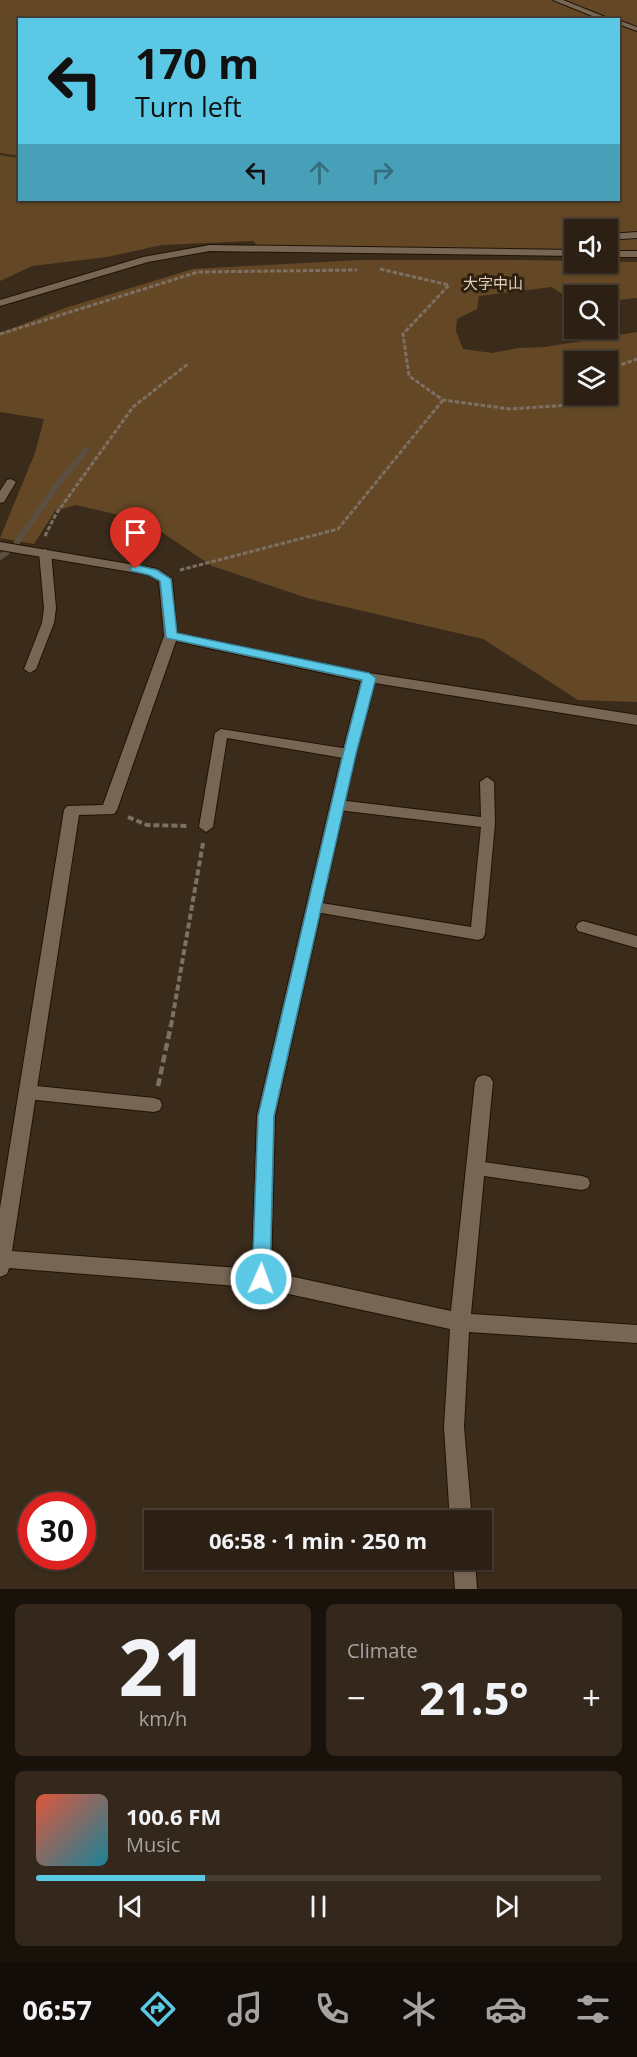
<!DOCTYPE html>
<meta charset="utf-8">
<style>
:root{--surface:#2c2014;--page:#34281d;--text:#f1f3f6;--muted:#a6a3a0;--line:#483e34;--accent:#5bc8e6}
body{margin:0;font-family:"Open Sans","Noto Sans JP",sans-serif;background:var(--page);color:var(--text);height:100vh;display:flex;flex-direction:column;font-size:22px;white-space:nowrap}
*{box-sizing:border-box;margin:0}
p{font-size:20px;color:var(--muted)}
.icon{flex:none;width:33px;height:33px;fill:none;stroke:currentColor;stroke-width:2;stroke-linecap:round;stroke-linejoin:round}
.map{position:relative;height:1589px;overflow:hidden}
.details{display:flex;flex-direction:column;gap:15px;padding:15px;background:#18120b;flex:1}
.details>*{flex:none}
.guide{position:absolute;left:18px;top:18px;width:602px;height:183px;border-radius:0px;box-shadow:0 2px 4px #0004,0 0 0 2px var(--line);background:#5bc8e6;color:#111;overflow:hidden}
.fabs{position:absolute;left:564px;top:219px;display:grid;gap:12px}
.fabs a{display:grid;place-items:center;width:54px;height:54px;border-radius:0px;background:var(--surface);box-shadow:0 2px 4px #0004,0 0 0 2px var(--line);font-size:30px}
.speed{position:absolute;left:18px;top:1492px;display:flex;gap:12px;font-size:30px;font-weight:700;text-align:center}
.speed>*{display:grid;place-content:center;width:78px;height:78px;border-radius:50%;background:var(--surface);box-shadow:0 2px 4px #0004,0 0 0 2px var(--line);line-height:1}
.speed .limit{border:9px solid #d22;background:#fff;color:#111}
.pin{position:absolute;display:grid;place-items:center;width:51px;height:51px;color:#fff;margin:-62px -26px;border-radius:50% 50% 50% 0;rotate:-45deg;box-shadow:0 0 6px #0007}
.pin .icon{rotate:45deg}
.me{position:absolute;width:66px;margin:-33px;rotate:2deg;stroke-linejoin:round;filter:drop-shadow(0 0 4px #0008)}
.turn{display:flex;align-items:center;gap:21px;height:126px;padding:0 18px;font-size:27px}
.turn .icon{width:78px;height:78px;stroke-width:2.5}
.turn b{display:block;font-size:42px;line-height:51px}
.lanes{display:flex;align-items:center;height:57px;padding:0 18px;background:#0003;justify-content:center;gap:30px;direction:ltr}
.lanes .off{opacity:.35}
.big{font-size:45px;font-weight:700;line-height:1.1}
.details .tile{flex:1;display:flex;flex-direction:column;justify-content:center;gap:9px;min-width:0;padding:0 21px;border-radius:9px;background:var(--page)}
.details .dial{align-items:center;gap:0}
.dial b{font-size:78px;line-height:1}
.song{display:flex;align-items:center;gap:18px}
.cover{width:72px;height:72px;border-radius:9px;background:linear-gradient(135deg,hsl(10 70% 55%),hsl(190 70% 35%))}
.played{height:6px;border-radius:3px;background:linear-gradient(90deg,var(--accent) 30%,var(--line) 30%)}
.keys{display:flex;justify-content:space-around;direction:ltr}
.heat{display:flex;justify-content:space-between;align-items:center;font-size:33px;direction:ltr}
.details .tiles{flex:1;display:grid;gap:15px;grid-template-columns:1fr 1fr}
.tile:last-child{grid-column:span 2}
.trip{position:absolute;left:144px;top:1510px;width:348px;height:60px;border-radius:0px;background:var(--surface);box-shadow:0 2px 4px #0004,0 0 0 2px var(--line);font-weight:700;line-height:60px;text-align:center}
.menu{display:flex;height:96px;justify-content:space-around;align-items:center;background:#120d08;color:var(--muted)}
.menu .icon{width:42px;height:42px}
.menu .selected{color:var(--accent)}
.menu b{font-size:27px;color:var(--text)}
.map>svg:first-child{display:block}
</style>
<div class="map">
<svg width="637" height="1589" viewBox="0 0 637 1589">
<rect width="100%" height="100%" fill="#3a2b1b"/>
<!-- green -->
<path fill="#644826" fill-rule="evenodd" d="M 0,0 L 637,0 L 637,257 L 608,256 L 608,230 L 574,230 L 574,255 L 262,250 L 253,241 L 162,245 L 107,257 L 32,266 L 0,281 L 0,155 L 19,158 L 20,200 L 618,200 L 618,20 L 20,20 L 19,156 L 0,153 Z
M 359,260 L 521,260 L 637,262 L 637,298 L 608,301 L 608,296 L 574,296 L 574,302 L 552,287 L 479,296 L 477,309 L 457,319 L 456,331 L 463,349 L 492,353 L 518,348 L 545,347 L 637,332 L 637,702 L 578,700 L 483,639 L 307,598 L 212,566 L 145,521 L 76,505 L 55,511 L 34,544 L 0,538 L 35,453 L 44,419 L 0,412 L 0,333 L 65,308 L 193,269 ZM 574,362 L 608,362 L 608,394 L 574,394 Z"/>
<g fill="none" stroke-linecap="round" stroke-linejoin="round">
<!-- stream -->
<path stroke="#5c4f41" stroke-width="6" d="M 17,542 L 60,481 L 86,450
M 0,557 L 7,552"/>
<defs>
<path id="lane" d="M 553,0 L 563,0 L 613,20 L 602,20 Z
M 618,20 L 637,27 L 637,31 L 618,24 Z
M 637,232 L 637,238 L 608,240 L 608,234 Z
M 11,479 L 16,482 L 4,502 L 0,503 L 0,491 L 7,480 Z
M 45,549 L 51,552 L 56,608 L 54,623 L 36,669 L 30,673 L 24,669 L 42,623 L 44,608 L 39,552 Z
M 221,729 L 349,749 L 356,754 L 349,759 L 227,738 L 213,827 L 206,832 L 199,827 L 215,733 Z
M 487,777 L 494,782 L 495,823 L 485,934 L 483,938 L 478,940 L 310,911 L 308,907 L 310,903 L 315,902 L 471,927 L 481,827 L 338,810 L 331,805 L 338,800 L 481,817 L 480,782 Z
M 583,921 L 637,936 L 637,948 L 578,931 L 576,927 L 578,923 Z
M 27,1085 L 154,1098 L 160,1100 L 162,1105 L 160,1110 L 154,1112 L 27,1099 L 21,1097 L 19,1092 L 21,1087 Z
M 477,1161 L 582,1176 L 588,1178 L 590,1183 L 588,1188 L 582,1190 L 477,1175 L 471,1173 L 469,1168 L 471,1163 Z"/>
<path id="street" d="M 0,542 L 158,569 L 172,579 L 177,633 L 369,673 L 637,715 L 637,725 L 375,683 L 356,754 L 275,1116 L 271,1272 L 451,1311 L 475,1082 L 478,1077 L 484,1075 L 490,1077 L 493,1082 L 471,1314 L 637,1325 L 637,1343 L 469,1332 L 464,1427 L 472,1521 L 450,1521 L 444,1427 L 450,1329 L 261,1288 L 9,1268 L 7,1274 L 0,1277 L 0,1208 L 64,810 L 67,806 L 103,805 L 164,636 L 159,581 L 149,575 L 0,550 ZM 176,641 L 361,681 L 342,754 L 257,1116 L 252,1269 L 12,1251 L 79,815 L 114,814 L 117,810 Z
M 453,1560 L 475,1560 L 477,1589 L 455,1589 Z"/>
<path id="secondary" d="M 210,245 L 574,250 L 574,256 L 210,251 L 148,262 L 0,306 L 0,300 L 143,257 Z
M 608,251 L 637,251 L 637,257 L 608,257 Z"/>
</defs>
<!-- lane casing -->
<use href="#lane" stroke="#211304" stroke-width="2"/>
<!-- street casing -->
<use href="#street" stroke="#211304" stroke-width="2"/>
<!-- secondary casing -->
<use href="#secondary" stroke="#211304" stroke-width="2"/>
<!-- path-far2 -->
<path stroke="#7d7062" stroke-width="3" stroke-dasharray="4.5 2" stroke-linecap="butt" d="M 380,269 L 449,285 L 403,334 L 409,376 L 443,400 L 510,409 L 570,405 L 586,394
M 0,334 L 198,272 L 357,270
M 608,376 L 610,369 L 637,359
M 45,536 L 56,514 L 133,407 L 189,363
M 180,570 L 338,529 L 443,400"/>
<!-- path-far1 -->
<path stroke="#7d7062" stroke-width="4" stroke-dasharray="6 3" stroke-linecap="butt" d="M 128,817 L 147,825 L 188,826
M 171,1026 L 203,843"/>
<!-- path -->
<path stroke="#7d7062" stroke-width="4.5" stroke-dasharray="8 4" stroke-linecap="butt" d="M 158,1086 L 171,1025"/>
<!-- lane -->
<use href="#lane" fill="#776654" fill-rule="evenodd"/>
<!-- street -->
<use href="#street" fill="#776654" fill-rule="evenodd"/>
<!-- secondary -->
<use href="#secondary" fill="#776654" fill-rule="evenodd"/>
</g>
<!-- route -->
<path fill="#5bc8e6" stroke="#3b8296" stroke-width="1.5" d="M 136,565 L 157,570 L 171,579 L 177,633 L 369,673 L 376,678 L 356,754 L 274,1116 L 270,1279 L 267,1284 L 261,1287 L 255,1284 L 252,1279 L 258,1116 L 343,754 L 362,680 L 166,638 L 160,581 L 149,575 L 132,571 L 130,569 Z"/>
<g text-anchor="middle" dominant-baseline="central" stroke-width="6" stroke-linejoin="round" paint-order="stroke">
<!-- far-quarter labels -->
<g font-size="15" fill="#e5d2bd" stroke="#2f2111">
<text x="493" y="283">大字中山</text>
</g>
</g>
</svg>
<div class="fabs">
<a><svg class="icon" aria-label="sound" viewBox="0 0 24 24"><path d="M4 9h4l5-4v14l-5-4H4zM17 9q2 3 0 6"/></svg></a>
<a><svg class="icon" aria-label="search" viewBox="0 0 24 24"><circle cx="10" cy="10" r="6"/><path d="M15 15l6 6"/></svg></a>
<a><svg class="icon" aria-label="layers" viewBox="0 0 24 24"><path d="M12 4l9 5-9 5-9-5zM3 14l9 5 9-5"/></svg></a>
</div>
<div class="speed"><div class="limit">30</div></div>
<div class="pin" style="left:136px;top:569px;background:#d93025"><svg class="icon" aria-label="arrive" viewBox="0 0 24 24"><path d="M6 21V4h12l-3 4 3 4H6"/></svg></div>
<svg class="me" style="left:261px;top:1279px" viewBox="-20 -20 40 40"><circle r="17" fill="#5bc8e6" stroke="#fff" stroke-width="3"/><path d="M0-11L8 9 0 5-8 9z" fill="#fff"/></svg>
<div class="trip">06:58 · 1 min · 250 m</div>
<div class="guide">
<div class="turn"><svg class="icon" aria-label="left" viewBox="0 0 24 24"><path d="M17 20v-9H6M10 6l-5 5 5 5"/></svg><div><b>170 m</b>Turn left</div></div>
<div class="lanes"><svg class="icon" aria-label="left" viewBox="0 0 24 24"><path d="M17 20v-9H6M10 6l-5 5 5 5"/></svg><svg class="icon off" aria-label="ahead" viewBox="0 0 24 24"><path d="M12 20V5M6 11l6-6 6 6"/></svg><svg class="icon off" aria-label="right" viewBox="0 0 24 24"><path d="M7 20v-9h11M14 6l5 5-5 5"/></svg></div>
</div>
</div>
<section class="details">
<div class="tiles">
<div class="tile dial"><b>21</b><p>km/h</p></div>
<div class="tile"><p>Climate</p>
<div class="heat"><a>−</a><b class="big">21.5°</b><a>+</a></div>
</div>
<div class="tile">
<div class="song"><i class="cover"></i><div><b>100.6 FM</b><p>Music</p></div></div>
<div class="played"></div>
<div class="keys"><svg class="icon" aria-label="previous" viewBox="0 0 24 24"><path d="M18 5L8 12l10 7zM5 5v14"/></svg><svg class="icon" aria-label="pause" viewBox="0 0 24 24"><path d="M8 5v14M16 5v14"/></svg><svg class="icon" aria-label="next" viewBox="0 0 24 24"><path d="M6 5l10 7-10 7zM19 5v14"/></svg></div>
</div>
</div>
</section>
<nav class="menu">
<b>06:57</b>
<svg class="icon selected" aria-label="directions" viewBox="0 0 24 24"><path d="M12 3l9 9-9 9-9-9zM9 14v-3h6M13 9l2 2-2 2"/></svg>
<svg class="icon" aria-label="music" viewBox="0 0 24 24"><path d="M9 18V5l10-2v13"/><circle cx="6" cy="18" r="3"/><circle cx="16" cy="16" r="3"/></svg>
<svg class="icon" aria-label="phone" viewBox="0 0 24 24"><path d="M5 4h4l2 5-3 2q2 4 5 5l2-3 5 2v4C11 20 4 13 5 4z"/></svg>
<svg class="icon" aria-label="climate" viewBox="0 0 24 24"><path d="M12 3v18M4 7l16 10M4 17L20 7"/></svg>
<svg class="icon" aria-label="car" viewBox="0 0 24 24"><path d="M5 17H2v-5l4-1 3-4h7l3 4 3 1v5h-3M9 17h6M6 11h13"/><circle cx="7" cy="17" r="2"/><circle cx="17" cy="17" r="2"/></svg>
<svg class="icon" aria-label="filters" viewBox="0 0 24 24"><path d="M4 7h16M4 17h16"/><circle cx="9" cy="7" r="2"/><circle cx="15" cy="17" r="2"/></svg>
</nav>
